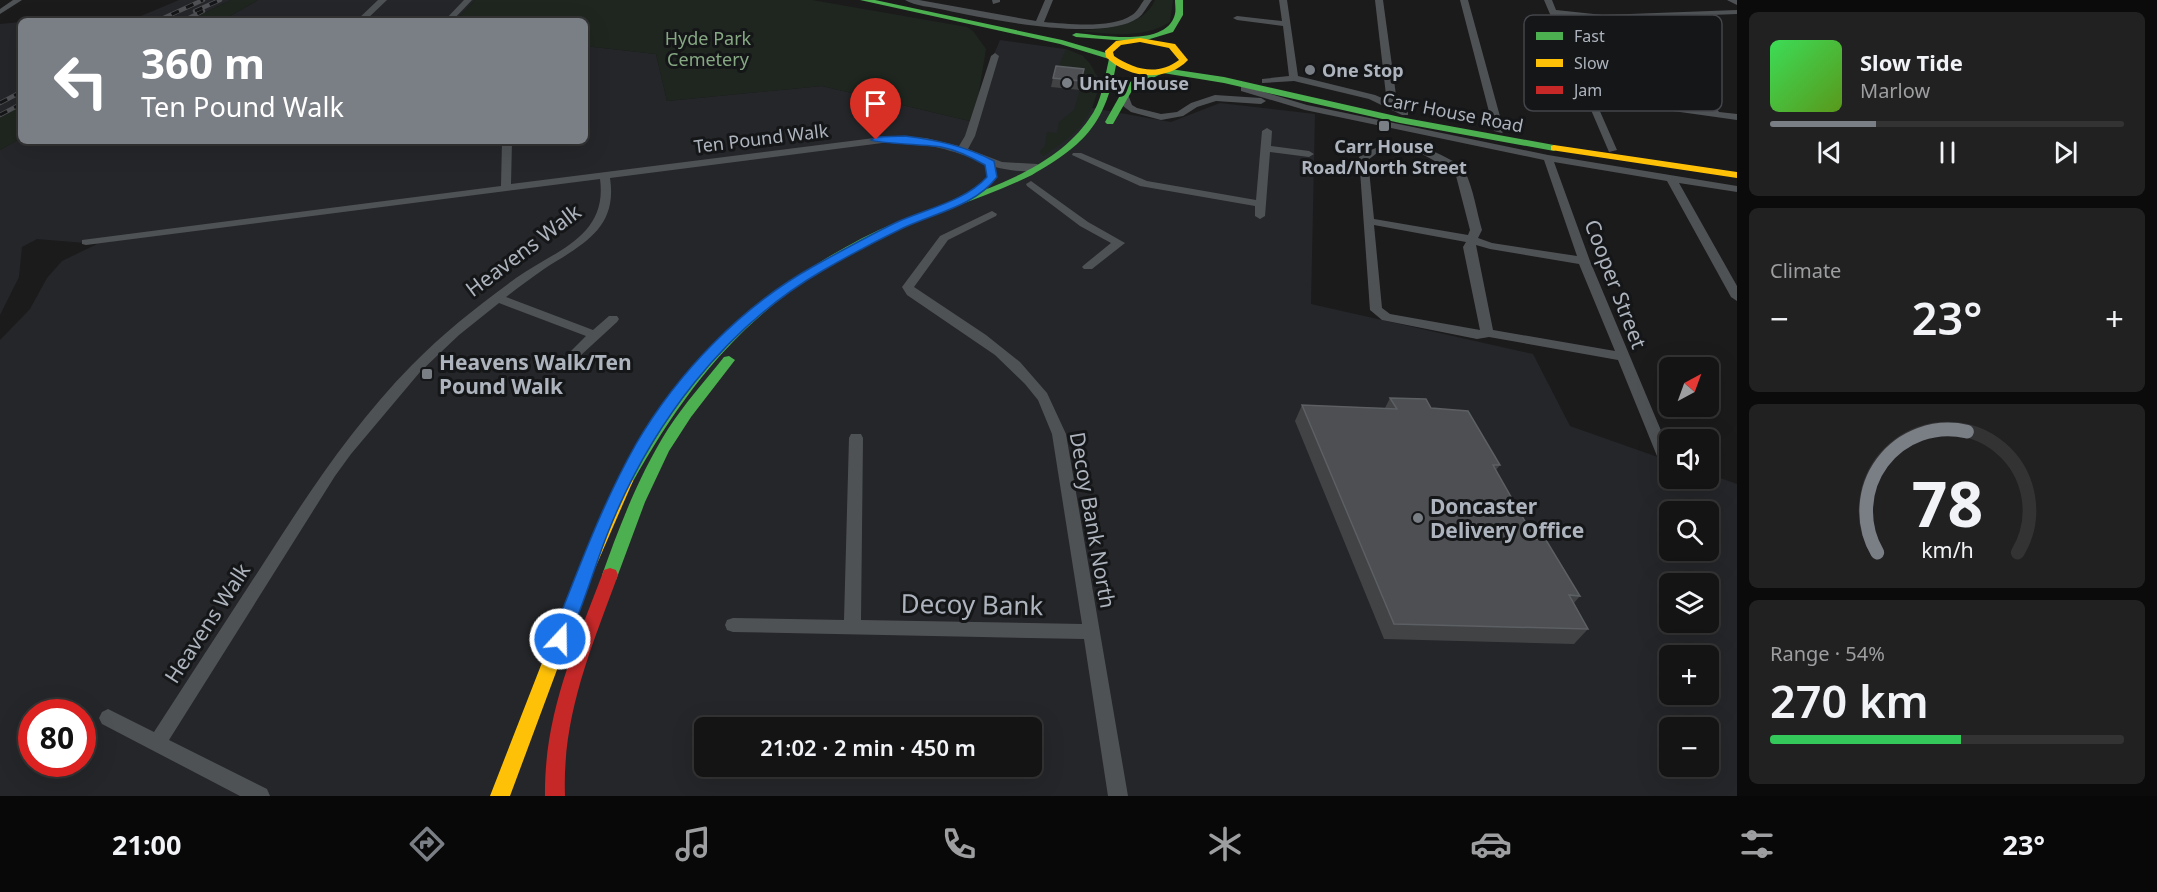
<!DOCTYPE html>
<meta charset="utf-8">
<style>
:root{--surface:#141415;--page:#212122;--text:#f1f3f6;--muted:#9d9ea0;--line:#333334;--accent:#7a7e85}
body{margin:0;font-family:"Noto Sans",sans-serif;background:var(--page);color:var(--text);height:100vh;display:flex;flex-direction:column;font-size:22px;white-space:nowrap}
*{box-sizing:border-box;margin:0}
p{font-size:20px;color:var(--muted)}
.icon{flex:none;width:33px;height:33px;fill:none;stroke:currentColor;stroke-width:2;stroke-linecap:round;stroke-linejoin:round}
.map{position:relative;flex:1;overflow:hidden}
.side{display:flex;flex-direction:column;gap:12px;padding:12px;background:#0b0b0c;width:420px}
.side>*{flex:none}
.banner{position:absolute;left:18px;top:18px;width:570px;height:126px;border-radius:9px;box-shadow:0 6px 24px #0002,0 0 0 2px var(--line);background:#7a7e85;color:#fff;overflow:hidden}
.needle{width:39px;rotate:41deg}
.buttons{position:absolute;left:1659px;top:357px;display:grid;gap:12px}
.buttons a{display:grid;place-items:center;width:60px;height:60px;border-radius:9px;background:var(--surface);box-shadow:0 6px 24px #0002,0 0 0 2px var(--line);font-size:30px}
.speed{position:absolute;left:18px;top:699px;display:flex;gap:12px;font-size:30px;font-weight:700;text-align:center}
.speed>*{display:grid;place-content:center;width:78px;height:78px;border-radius:50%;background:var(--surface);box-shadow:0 6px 24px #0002,0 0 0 2px var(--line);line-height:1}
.speed .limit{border:9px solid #d22;background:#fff;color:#111}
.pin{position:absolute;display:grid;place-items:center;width:51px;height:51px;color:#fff;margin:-62px -26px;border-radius:50% 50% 50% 0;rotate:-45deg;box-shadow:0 0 6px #0007}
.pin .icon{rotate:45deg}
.me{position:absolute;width:66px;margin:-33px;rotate:21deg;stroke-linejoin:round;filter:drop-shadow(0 0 4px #0008)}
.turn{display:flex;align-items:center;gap:21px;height:126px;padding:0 24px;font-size:27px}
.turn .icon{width:78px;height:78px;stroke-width:2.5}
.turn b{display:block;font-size:42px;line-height:51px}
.big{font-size:45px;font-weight:600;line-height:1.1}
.side .widget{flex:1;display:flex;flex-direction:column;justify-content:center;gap:9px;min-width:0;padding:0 21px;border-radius:9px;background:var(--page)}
.side .dial{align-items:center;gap:0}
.dial svg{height:156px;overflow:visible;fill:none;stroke:var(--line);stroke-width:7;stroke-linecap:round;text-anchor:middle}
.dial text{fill:var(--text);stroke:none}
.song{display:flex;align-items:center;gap:18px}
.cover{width:72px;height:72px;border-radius:9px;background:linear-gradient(135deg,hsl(130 70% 55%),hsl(90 70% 35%))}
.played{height:6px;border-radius:3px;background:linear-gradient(90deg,var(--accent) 30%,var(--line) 30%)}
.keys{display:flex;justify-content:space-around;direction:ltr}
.heat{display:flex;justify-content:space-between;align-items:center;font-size:33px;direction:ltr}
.charge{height:9px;border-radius:4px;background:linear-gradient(90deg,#34c759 54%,var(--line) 0)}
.trip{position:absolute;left:694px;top:717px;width:348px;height:60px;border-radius:9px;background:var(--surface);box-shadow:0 6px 24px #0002,0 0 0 2px var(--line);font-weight:600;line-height:60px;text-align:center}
.dock{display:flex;height:96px;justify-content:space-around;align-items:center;background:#080808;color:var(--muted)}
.dock .icon{width:42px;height:42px}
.dock .active{color:var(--accent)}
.dock b{font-size:27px;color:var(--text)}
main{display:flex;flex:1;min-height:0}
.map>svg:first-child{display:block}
</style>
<main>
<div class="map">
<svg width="1737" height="796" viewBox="0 0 1737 796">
<rect width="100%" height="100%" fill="#1b1b1c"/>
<!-- built -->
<path fill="#252629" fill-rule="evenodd" d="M 179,0 L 231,0 L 187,21 L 129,21 Z
M 258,0 L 475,0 L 455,21 L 221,21 Z
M 21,22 L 21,106 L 0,117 L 0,24 Z
M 1000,40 L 1065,49 L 1083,56 L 1100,80 L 1092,108 L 1171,122 L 1220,103 L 1315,114 L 1311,304 L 1533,354 L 1570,426 L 1669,461 L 1670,478 L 1708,478 L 1709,474 L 1737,484 L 1737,796 L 0,796 L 0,340 L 30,309 L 47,278 L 62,261 L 97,244 L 37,239 L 22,247 L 19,277 L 0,315 L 0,150 L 21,138 L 21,141 L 585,141 L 585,46 L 656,54 L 667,101 L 822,86 L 974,122 L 991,61 ZM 1670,512 L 1708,512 L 1708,550 L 1670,550 ZM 1670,584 L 1708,584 L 1708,622 L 1670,622 ZM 1670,656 L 1708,656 L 1708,694 L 1670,694 ZM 32,712 L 82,712 L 82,764 L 32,764 ZM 705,728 L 1032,728 L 1032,766 L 705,766 ZM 1670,728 L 1708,728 L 1708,766 L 1670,766 Z"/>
<!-- green -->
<path fill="#1f261f" d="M 231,0 L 258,0 L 221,21 L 187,21 Z
M 475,0 L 812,0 L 967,27 L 973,31 L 986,49 L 974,122 L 822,86 L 667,101 L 656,54 L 585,46 L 585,21 L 455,21 Z
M 1155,0 L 1173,0 L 1170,22 C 1142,40 1106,33 1075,31 C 1100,29 1144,28 1155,0 Z
M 1066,49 C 1076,53 1087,57 1092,67 C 1096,73 1094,76 1100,80 C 1092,121 1077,134 1043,156 L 1039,152 L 1045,146 L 1047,132 L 1057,133 L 1059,122 L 1074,110 L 1080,90 L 1055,75 Z
M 21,106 L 21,138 L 0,150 L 0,117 Z"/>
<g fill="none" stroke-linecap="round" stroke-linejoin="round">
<!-- street -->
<path fill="#4f5255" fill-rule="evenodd" d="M 13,0 L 22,0 L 0,14 L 0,9 Z
M 378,0 L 387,0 L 365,21 L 356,21 Z
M 464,0 L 472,0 L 452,21 L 444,21 Z
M 905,0 L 919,0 L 1036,21 L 1045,0 L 1053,0 L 1044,22 C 1068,24 1112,29 1132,15 C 1137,12 1141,4 1144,0 L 1152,0 C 1148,5 1143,15 1138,18 C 1102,43 987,19 945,10 C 932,7 915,6 905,0 Z
M 992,0 L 1000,0 L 1000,2 L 993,4 Z
M 1279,0 L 1287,0 L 1298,76 L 1375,95 L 1384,99 L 1386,95 L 1375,0 L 1383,0 L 1396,95 L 1392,103 L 1408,111 L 1408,115 L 1402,115 L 1369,99 L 1294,81 L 1262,83 L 1262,79 L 1289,76 L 1283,26 L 1237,20 L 1233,18 L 1237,16 L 1282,21 Z
M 1460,0 L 1468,0 L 1504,131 L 1502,133 L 1494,131 Z
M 1544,0 L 1552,0 L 1556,10 L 1603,15 L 1737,10 L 1737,14 L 1659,17 L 1719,112 L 1737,114 L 1737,120 L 1595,100 L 1617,150 L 1609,152 ZM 1558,15 L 1603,19 L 1652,18 L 1708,110 L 1593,95 Z
M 1727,0 L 1737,0 L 1737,5 Z
M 995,53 L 999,56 L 975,136 L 968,149 L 1002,162 L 1037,164 L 1042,167 C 1030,175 1009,170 995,167 L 997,177 L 983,194 L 975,194 L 974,192 L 987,177 L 985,163 C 951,150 927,142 890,142 L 610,178 C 618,230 581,245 544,269 C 531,278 519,287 506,297 L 593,330 L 609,316 L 617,316 L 619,319 L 617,322 L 580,356 L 575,357 L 569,353 L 586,336 L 499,303 L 459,335 L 420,372 L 351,454 L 335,476 L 169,740 L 267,789 L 270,796 L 240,796 L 102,724 L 99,718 L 102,712 L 108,709 L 154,732 C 191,675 228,618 265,561 C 309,492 354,424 412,365 C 443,333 479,305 516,278 C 554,251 608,237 600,179 L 86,245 L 82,244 L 82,240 L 501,186 L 502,141 L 512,141 L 511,184 L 890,136 L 926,138 L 959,146 L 965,136 L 991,56 Z
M 1244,86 L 1307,105 L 1548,155 L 1737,186 L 1737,192 L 1679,183 L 1737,286 L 1737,301 L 1731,297 L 1667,181 L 1554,162 L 1590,261 L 1670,452 L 1669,460 L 1659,460 L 1657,456 L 1618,360 L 1489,337 L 1477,339 L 1382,320 L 1370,310 L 1359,157 C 1386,137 1419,142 1447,158 C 1453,161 1462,165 1465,172 C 1473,187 1477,213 1482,230 L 1478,238 L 1492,243 L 1577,256 L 1544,160 L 1305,110 L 1241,91 L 1241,87 ZM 1398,149 L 1422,154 L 1455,172 L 1470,230 L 1468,235 L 1374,219 L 1368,160 L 1377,153 ZM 1374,225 L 1466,242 L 1463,247 L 1480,330 L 1390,314 L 1382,308 ZM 1476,245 L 1490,249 L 1579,264 L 1615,351 L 1493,330 Z
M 1124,91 L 1127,92 L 1132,105 L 1137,108 L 1161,114 L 1177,112 L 1191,103 L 1215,95 L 1261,98 L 1266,101 L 1261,104 L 1216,101 L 1197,107 L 1183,116 L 1161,120 L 1131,112 L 1123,106 L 1119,94 Z
M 1267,128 L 1272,131 L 1271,146 L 1309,151 L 1314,154 L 1309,157 L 1270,152 L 1265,216 L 1260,219 L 1255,216 L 1255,206 L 1140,186 L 1072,155 L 1073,153 L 1081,153 L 1147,181 L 1256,200 L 1262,131 Z
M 1031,181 L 1088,222 L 1125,243 L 1092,269 L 1084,269 L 1082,267 L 1084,265 L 1111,243 L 1080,226 L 1027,186 L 1026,184 Z
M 992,211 L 997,214 L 996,216 L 948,240 L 914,287 L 986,335 L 1020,362 L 1047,393 L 1066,434 L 1128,796 L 1108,796 L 1084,639 L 733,632 L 727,630 L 725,625 L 727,620 L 733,618 L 844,620 L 849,438 L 851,434 L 861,434 L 863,438 L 861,620 L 1082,624 L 1052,434 L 1038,400 L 1025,384 L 995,355 L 907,295 L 902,287 L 940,236 Z"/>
<!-- fast -->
<path fill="#4caf50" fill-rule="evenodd" d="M 860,0 L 875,0 L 1062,40 L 1113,55 L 1117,60 C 1106,123 1086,144 1032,175 C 985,198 935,212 888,234 C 764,292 697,367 631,485 L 621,485 L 619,481 L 621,477 C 665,400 717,331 792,280 C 825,258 859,238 895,223 C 958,197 1049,178 1089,119 C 1102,102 1104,80 1109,59 L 1060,44 Z
M 1175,0 L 1183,0 L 1183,15 L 1173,32 L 1140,42 L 1076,37 L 1072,35 L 1076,33 C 1101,35 1167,48 1175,14 C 1176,10 1175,4 1175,0 Z
M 1164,68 L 1224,77 L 1400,117 L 1554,145 L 1559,148 L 1554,151 L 1400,123 L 1224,83 L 1163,73 L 1134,87 L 1113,124 L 1107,124 L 1105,122 L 1127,83 Z
M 729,356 L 735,360 L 691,417 L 669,451 L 645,502 L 616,580 L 610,582 L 604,580 L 602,575 C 620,525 639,475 668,429 C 685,403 705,381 724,357 Z"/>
<!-- slow -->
<path fill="#ffc107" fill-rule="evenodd" d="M 1140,38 L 1175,44 L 1188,60 C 1166,83 1127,78 1106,57 L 1105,51 L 1116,41 ZM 1140,42 L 1169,48 L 1179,60 C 1158,76 1135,70 1114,56 L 1113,52 L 1121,45 Z
M 1554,145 L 1737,172 L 1737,178 L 1551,150 L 1551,146 Z
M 626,475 L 631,477 L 633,481 L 593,573 L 510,796 L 490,796 L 577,573 L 619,481 L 621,477 Z"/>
<!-- jam -->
<path fill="#c62828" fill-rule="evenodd" d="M 610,568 L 616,570 L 618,575 C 591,649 562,715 565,796 L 545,796 C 544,715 574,649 602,575 L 604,570 Z"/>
<defs>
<path id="rail" d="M 195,11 L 220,0
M 157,21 L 203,0
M 183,21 L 203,11
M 0,103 L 21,92
M 0,115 L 21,104"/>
</defs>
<!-- rail casing -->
<use href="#rail" stroke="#505154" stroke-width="4.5"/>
<!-- rail -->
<use href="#rail" stroke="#151618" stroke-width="3" stroke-dasharray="8" stroke-linecap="butt"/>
</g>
<!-- wall -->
<path fill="#414345" d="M 1053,78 L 1083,78 L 1080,90 L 1051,87 Z
M 1390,398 L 1431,408 L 1500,465 L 1496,470 L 1535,539 L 1580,596 L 1574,603 L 1588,629 L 1574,644 L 1384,639 L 1295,421 L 1302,405 L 1385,408 Z"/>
<!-- building -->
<path fill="#4d4f52" stroke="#5c5f63" stroke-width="1.5" d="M 1056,66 L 1084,69 L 1081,81 L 1053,78 Z
M 1390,398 L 1426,399 L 1431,408 L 1468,411 L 1500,465 L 1493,465 L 1535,539 L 1546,540 L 1580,596 L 1569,595 L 1588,629 L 1394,624 L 1302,405 L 1397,409 Z"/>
<!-- route -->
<path fill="#1a73e8" stroke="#114b97" stroke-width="1.5" d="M 905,136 C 937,140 965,146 994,161 L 997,177 C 975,206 935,213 903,228 C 876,241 848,256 822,271 C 724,328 651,425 609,530 C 594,567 583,608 566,644 L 560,647 L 554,644 L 551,639 C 577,573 601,506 636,444 C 678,372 742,306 814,266 C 841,251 868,236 895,223 C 925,209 964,202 987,177 L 985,165 C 971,157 957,150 941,147 C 929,145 875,143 871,140 L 876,137 Z"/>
<!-- markers -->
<g fill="#7a7e85" stroke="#151618" stroke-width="2">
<circle cx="1310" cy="70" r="6"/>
<circle cx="1067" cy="83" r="6"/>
<rect x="1378" y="120" width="12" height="12" rx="3"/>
<rect x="421" y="368" width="12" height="12" rx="3"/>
<circle cx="1418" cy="518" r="6"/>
</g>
<g text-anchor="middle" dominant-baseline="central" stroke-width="6" stroke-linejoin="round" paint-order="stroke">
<!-- far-park labels -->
<g font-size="18" fill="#86a883" stroke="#151618">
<text x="708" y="38">Hyde Park<tspan x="708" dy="21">Cemetery</tspan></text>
</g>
<!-- far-poi labels -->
<g font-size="18" font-weight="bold" fill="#adb4bd" stroke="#151618" text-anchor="start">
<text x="1322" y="70">One Stop</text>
<text x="1079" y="83">Unity House</text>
<text x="1384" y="146" text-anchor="middle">Carr House<tspan x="1384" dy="21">Road/North Street</tspan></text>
</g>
<!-- far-street labels -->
<g font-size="18" fill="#adb4bd" stroke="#151618">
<text transform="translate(1453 112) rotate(11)">Carr House Road</text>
<text transform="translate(761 138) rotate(-7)">Ten Pound Walk</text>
</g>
<!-- street labels -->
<g font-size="21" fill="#adb4bd" stroke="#151618">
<text transform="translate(523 250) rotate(-37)">Heavens Walk</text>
<text transform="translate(1616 284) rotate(69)">Cooper Street</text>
<text transform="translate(1093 520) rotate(80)">Decoy Bank North</text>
<text transform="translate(207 623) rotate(-57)">Heavens Walk</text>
</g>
<!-- poi labels -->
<g font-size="21" font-weight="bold" fill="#adb4bd" stroke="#151618" text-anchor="start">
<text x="439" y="362">Heavens Walk/Ten<tspan x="439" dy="24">Pound Walk</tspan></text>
<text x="1430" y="506">Doncaster<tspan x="1430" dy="24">Delivery Office</tspan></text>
</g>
<!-- near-street labels -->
<g font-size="26" fill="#adb4bd" stroke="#151618">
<text transform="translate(972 604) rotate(1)">Decoy Bank</text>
</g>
</g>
<!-- legend -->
<rect x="1524" y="15" width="198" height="96" rx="9" fill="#151618" stroke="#43454a" stroke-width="1.5"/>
<rect x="1536" y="32" width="27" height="8" fill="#4caf50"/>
<rect x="1536" y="59" width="27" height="8" fill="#ffc107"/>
<rect x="1536" y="86" width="27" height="8" fill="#c62828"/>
<g font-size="16" fill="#adb4bd">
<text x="1574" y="42">Fast</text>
<text x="1574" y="69">Slow</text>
<text x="1574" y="96">Jam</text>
</g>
</svg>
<div class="buttons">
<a><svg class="needle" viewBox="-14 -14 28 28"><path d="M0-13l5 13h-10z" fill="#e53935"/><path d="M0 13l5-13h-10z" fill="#9d9ea0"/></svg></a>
<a><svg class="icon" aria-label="sound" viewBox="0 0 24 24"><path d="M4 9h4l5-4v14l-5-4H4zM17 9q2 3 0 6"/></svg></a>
<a><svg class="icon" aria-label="search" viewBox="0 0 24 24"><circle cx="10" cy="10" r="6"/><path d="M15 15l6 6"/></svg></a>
<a><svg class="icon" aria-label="layers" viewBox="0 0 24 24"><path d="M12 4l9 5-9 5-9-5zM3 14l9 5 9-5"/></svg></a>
<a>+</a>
<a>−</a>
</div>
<div class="speed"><div class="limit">80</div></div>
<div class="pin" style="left:876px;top:140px;background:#d93025"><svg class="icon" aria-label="arrive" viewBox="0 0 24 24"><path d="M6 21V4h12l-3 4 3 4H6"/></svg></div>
<svg class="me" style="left:560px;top:639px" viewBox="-20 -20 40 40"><circle r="17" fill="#1a73e8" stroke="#fff" stroke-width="3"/><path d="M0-11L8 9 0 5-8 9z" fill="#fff"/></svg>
<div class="trip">21:02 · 2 min · 450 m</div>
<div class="banner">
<div class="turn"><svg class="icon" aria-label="left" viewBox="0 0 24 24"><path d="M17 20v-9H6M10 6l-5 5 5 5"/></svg><div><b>360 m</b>Ten Pound Walk</div></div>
</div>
</div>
<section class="side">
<div class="widget">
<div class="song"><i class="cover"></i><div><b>Slow Tide</b><p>Marlow</p></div></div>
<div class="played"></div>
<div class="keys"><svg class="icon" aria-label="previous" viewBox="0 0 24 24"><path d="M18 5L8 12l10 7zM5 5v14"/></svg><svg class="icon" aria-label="pause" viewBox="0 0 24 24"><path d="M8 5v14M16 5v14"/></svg><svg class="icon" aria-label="next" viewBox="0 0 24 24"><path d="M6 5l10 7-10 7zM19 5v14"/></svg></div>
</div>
<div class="widget"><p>Climate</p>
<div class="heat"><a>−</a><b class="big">23°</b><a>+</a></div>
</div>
<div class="widget dial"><svg viewBox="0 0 100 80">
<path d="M14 69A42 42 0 1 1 86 69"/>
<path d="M14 69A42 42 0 0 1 60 7" stroke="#7a7e85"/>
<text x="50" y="56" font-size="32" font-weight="700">78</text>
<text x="50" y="72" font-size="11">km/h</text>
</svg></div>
<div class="widget"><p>Range · 54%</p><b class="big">270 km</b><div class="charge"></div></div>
</section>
</main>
<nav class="dock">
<b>21:00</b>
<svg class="icon active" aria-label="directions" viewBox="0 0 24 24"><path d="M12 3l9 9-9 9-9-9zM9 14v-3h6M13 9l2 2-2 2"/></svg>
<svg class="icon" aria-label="music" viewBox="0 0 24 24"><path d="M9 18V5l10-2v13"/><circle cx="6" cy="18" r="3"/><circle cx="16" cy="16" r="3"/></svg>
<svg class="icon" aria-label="phone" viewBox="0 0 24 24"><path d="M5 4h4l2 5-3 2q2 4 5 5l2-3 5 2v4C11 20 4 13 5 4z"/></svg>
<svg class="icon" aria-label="climate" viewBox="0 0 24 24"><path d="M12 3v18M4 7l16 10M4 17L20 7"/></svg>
<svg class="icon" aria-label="car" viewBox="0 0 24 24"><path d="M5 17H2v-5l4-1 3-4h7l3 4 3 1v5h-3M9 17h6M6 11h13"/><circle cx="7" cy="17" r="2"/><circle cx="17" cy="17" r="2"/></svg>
<svg class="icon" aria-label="filters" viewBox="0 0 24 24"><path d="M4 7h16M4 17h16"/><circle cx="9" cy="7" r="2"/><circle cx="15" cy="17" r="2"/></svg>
<b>23°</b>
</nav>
